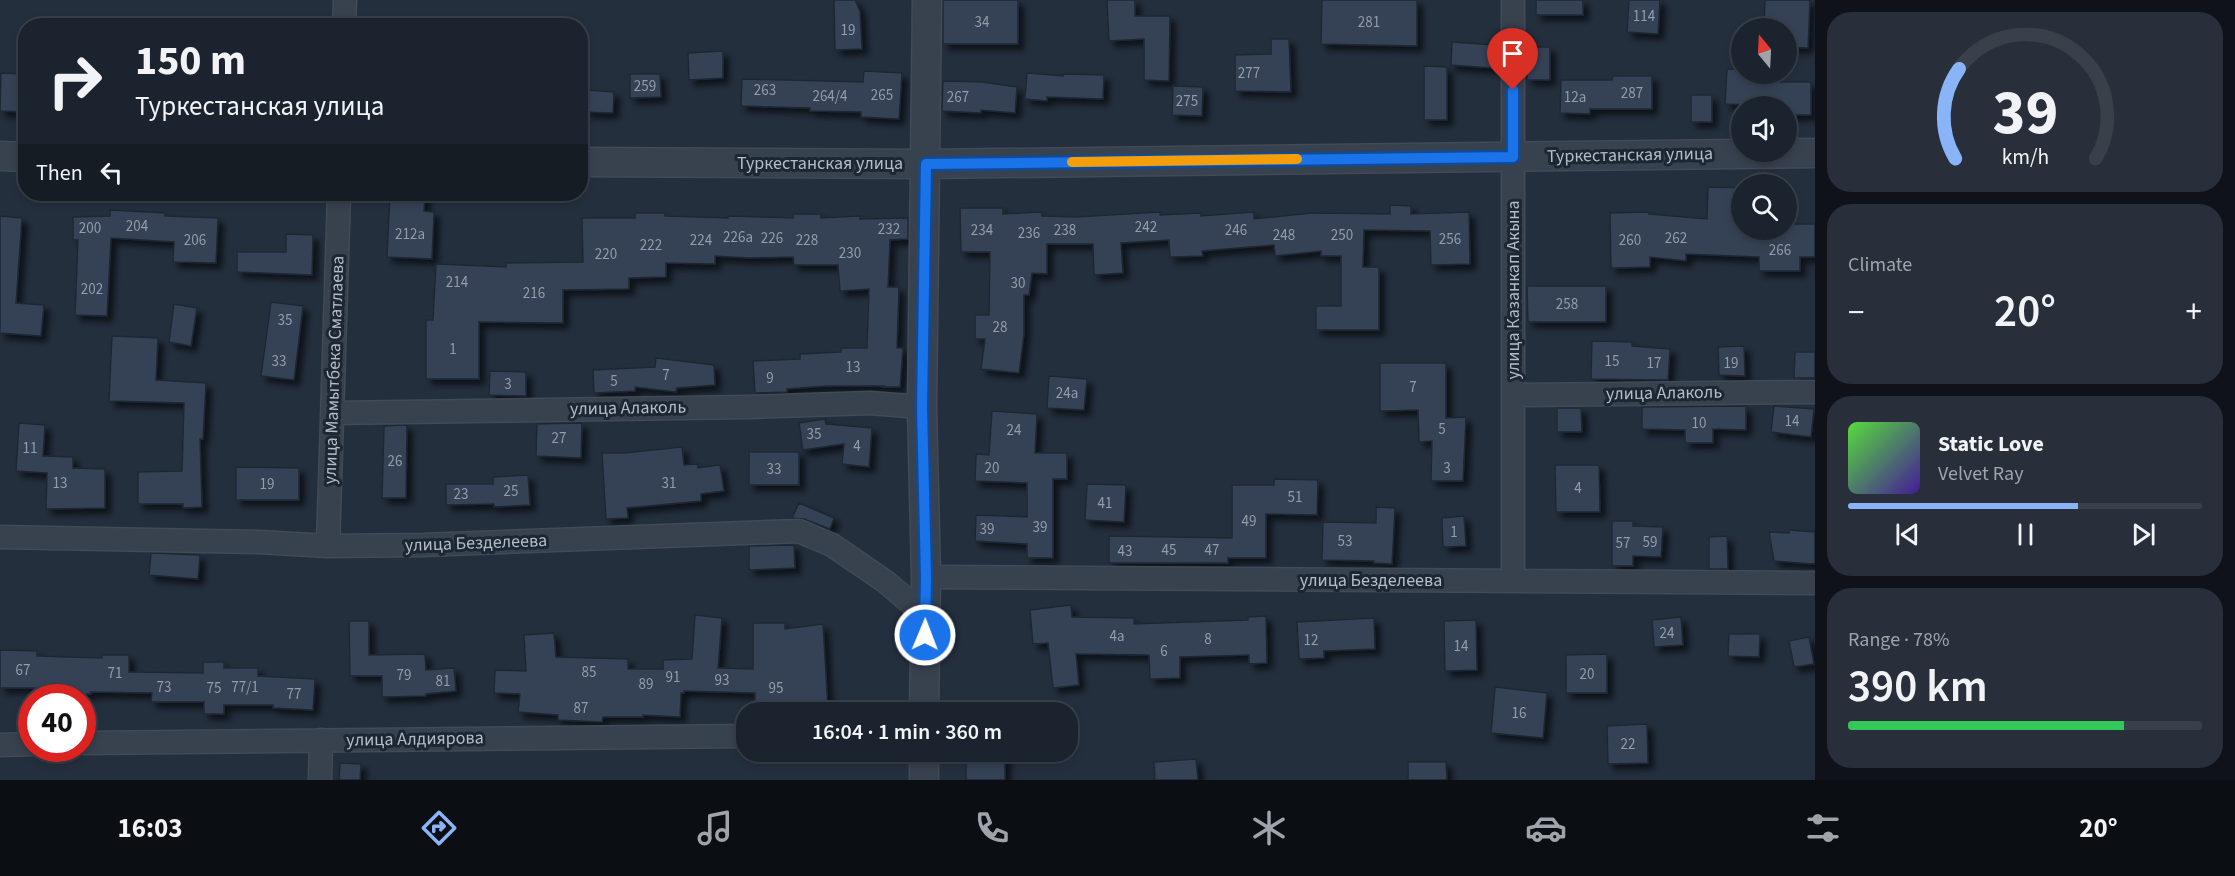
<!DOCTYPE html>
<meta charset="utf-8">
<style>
:root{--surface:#1b232e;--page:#282f3a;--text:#f1f3f6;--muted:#a0a4aa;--line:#39404a;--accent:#8ab4f8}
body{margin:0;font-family:"Source Sans 3",sans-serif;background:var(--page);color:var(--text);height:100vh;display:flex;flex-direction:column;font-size:22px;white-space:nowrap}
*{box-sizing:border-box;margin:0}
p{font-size:20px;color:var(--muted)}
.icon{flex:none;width:33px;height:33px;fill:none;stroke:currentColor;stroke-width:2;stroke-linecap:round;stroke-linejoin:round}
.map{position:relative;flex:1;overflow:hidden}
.panel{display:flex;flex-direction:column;gap:12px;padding:12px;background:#0f1319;width:420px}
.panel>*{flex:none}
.banner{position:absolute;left:18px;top:18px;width:570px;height:183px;border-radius:24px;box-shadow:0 3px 9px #0003,0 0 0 2px var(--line);background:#1b232e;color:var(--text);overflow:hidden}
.needle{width:39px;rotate:342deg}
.buttons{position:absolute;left:1731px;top:18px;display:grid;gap:12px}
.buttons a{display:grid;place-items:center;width:66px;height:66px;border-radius:50%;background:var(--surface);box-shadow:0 3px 9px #0003,0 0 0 2px var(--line);font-size:30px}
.speed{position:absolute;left:18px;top:684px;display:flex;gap:12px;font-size:30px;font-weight:700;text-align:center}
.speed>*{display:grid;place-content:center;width:78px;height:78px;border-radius:50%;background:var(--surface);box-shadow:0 3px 9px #0003,0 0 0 2px var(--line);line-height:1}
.speed .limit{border:9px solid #d22;background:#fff;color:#111}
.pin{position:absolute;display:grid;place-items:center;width:51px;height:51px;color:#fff;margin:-62px -26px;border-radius:50% 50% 50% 0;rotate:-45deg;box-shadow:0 0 6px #0007}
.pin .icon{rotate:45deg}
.me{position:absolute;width:66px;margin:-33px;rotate:1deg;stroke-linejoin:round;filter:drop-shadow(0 0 4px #0008)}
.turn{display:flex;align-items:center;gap:21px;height:126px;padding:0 18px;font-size:27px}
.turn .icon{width:78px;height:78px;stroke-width:2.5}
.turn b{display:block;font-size:42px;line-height:51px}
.then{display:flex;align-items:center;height:57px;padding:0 18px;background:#0003;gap:12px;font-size:22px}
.big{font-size:45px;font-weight:600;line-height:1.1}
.panel .tile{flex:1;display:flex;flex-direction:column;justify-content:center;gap:9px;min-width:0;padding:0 21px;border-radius:24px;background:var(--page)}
.panel .dial{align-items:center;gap:0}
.dial svg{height:156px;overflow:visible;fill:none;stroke:var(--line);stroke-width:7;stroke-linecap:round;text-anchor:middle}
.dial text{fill:var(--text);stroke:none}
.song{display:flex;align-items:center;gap:18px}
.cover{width:72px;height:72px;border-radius:9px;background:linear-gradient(135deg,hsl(110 70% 55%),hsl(260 70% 35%))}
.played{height:6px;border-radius:3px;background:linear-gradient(90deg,var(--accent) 65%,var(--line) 65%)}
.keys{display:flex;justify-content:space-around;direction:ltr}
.heat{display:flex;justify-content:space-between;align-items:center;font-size:33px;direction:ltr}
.charge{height:9px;border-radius:4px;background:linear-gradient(90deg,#34c759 78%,var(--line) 0)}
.trip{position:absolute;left:736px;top:702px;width:342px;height:60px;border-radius:24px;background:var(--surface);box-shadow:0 3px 9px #0003,0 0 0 2px var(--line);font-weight:600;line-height:60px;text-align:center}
.tabs{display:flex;height:96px;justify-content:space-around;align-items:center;background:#0b0e12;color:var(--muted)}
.tabs .icon{width:42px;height:42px}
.tabs .active{color:var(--accent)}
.tabs b{font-size:27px;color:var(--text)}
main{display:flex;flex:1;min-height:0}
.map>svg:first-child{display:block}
</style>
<main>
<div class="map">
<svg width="1815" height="780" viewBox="0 0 1815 780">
<defs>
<filter id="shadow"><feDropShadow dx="5.5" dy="5.5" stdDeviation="3" flood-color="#0009"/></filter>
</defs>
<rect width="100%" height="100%" fill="#242f3e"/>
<!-- building -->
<path fill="#364354" stroke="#1f2835" stroke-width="1.5" filter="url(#shadow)" d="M 834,0 L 855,0 L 860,11 L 862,49 L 835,50 Z
M 943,0 L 1018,0 L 1018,44 L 943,44 Z
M 1107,0 L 1135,0 L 1135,16 L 1170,16 L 1169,81 L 1144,80 L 1144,39 L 1109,41 Z
M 1322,0 L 1417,0 L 1417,46 L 1321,44 Z
M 1536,0 L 1583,0 L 1583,15 L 1536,15 Z
M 1629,0 L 1660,0 L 1658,34 L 1627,32 Z
M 1765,0 L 1810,0 L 1808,48 L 1786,47 L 1786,28 L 1764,28 Z
M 1271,39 L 1289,39 L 1291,92 L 1235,91 L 1235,55 L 1271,54 Z
M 1452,42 L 1495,45 L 1493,68 L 1451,65 Z
M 1527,47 L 1550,47 L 1550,80 L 1527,80 Z
M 723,51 L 723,78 L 689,80 L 688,53 Z
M 1424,66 L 1447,67 L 1447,120 L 1424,120 Z
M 1727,69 L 1742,69 L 1742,74 L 1763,74 L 1763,82 L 1811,82 L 1811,115 L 1786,115 L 1786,106 L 1725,104 Z
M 864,71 L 902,73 L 899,119 L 861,117 L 861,112 L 810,111 L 810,108 L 741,106 L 742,79 L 863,82 Z
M 1,73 L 26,74 L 26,112 L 0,111 Z
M 1027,73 L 1063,76 L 1063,74 L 1104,75 L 1103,99 L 1047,97 L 1047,101 L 1025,99 Z
M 630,74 L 660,74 L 661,97 L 630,98 Z
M 1613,76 L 1652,76 L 1652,109 L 1590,109 L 1590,114 L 1560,113 L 1561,80 L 1612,80 Z
M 943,81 L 982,82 L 1017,87 L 1015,113 L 981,110 L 981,113 L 942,111 Z
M 1173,86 L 1203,87 L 1202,116 L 1172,115 Z
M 586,90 L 614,92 L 613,113 L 585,112 Z
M 1691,95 L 1712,95 L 1712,122 L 1691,122 Z
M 1708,187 L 1742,188 L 1742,230 L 1786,230 L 1786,224 L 1815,224 L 1815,257 L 1800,257 L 1800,271 L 1759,271 L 1759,257 L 1686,254 L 1686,261 L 1650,257 L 1650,267 L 1611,268 L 1610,213 L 1649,212 L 1649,214 L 1707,219 Z
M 390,194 L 425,194 L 424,211 L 434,212 L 432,259 L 387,257 Z
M 1390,205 L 1411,206 L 1411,214 L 1469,212 L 1470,264 L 1431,265 L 1430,231 L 1364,230 L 1363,267 L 1379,267 L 1379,330 L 1316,330 L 1316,306 L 1341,306 L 1341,256 L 1321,256 L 1321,251 L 1275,256 L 1274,245 L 1202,251 L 1203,256 L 1170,257 L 1169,240 L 1121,243 L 1123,273 L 1094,275 L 1093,244 L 1047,244 L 1047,274 L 1032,273 L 1029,295 L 1024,295 L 1024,334 L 1019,373 L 981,369 L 985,339 L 975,339 L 975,315 L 989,315 L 990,252 L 961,252 L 960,208 L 1003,208 L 1003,214 L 1042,212 L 1042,216 L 1076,217 L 1160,212 L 1160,215 L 1201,213 L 1201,216 L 1254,212 L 1254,219 L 1312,213 L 1390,214 Z
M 110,210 L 165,213 L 165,216 L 218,218 L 216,263 L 173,262 L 174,242 L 111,238 L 107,316 L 75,315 L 78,240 L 73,240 L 73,217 L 110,216 Z
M 635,213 L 665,213 L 665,216 L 728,218 L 728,216 L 793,218 L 793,214 L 821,214 L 821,218 L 860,216 L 860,219 L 908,218 L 908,239 L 890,240 L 888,287 L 899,287 L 897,348 L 903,348 L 900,387 L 883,387 L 884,386 L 827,386 L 787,389 L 787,392 L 755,393 L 753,361 L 800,359 L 800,354 L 841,352 L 841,348 L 867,348 L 869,289 L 840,291 L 838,265 L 794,265 L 793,257 L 749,258 L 715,256 L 715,264 L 666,263 L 666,277 L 629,278 L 629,289 L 563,290 L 563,323 L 479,322 L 479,379 L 426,379 L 426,320 L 433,320 L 436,264 L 506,267 L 506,263 L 583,262 L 582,218 L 635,218 Z
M 0,216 L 22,218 L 16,303 L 44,305 L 41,336 L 0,333 Z
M 286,234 L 313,235 L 312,275 L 237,272 L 237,252 L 286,252 Z
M 1527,286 L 1606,286 L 1606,322 L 1528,322 Z
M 271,302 L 303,306 L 294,380 L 261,376 Z
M 174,304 L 197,308 L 191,346 L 169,342 Z
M 112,336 L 158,338 L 156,380 L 206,383 L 203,439 L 200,439 L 202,507 L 183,508 L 183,504 L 138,504 L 138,472 L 182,471 L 184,403 L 109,401 Z
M 1592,341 L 1632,342 L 1632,346 L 1670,349 L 1668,380 L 1591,379 Z
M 1744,346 L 1745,376 L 1719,375 L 1718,347 Z
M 1795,352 L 1815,352 L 1815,378 L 1794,378 Z
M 656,358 L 714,365 L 715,385 L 677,388 L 676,392 L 635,387 L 635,391 L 594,393 L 593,370 L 655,367 Z
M 1380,363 L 1446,363 L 1446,418 L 1466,417 L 1463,481 L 1431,481 L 1432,441 L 1419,442 L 1418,410 L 1380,411 Z
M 490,371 L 526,372 L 526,396 L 489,395 Z
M 1049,376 L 1087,379 L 1084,410 L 1047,408 Z
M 1746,406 L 1746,430 L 1713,429 L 1713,443 L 1685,443 L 1685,430 L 1642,429 L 1642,407 Z
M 1774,406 L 1814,409 L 1811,437 L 1771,432 Z
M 1557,408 L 1581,408 L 1582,432 L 1557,432 Z
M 992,411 L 1037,414 L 1035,453 L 1067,453 L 1067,479 L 1053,479 L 1053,558 L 1027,558 L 1027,544 L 975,541 L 976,515 L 1027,517 L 1027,483 L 975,481 L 976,454 L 989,455 Z
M 825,419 L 826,424 L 872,428 L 869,467 L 842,464 L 844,444 L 803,450 L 799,423 Z
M 19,423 L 45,425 L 43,456 L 73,457 L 73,468 L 105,469 L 105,508 L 46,509 L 47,473 L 16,471 Z
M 582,423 L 581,458 L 536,456 L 537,424 Z
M 407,425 L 406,498 L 382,498 L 384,426 Z
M 682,447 L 684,465 L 698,464 L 698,468 L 720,465 L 724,491 L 701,494 L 701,501 L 627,508 L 628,518 L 606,519 L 602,453 L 624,453 Z
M 749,452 L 799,452 L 799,485 L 749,485 Z
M 1555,465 L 1599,465 L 1600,512 L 1556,512 Z
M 236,467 L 299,468 L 299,500 L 236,500 Z
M 528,475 L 530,505 L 494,507 L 494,504 L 446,505 L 446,484 L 493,484 L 493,477 Z
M 1274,479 L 1318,480 L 1317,515 L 1266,514 L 1266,558 L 1228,558 L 1228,563 L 1109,563 L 1109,536 L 1232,538 L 1232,485 L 1274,485 Z
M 1087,484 L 1126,485 L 1124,522 L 1085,520 Z
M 799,503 L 834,518 L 830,529 L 804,519 L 792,518 Z
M 1376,507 L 1395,508 L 1392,564 L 1374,563 L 1374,561 L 1322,560 L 1323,522 L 1376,523 Z
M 1464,516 L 1466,546 L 1443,547 L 1442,518 Z
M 1612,521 L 1633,521 L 1633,526 L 1663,527 L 1661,557 L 1633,556 L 1633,566 L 1612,566 Z
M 1789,530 L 1815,532 L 1815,564 L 1774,561 L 1769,532 L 1789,533 Z
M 1727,536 L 1728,569 L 1709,569 L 1709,537 Z
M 794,545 L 795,568 L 749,570 L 749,546 Z
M 151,553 L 200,555 L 198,579 L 149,575 Z
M 1071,605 L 1072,617 L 1134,618 L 1134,624 L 1248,620 L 1248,617 L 1266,616 L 1267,663 L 1249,664 L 1249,655 L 1180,657 L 1180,678 L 1150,679 L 1149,655 L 1076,654 L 1079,685 L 1053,688 L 1048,643 L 1033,644 L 1030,610 Z
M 695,615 L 722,618 L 718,668 L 753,669 L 753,623 L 785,623 L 785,629 L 823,624 L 828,710 L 755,712 L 755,693 L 684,691 L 684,693 L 681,693 L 680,717 L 643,715 L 643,717 L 603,717 L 602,722 L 558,720 L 558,715 L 518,712 L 520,694 L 494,693 L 495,670 L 526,671 L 524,635 L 554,633 L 556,657 L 628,659 L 628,669 L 663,669 L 663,660 L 692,659 Z
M 1681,617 L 1683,645 L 1654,647 L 1652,620 Z
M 1374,618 L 1375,649 L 1324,651 L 1324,658 L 1299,659 L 1297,622 Z
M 1476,620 L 1477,670 L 1445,671 L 1444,621 Z
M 349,621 L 369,621 L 369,655 L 425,654 L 426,670 L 454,668 L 456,691 L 426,694 L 426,696 L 382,697 L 382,676 L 350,676 Z
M 1729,634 L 1760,634 L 1759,657 L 1728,656 Z
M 1809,637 L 1814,664 L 1794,667 L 1789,641 Z
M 0,650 L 37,651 L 37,656 L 102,658 L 102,655 L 129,655 L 129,672 L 203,673 L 203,662 L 224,662 L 224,668 L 258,668 L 258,676 L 315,679 L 313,710 L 273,708 L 273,705 L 224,705 L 224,714 L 204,714 L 204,702 L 151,702 L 152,693 L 91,692 L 91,694 L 64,694 L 64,688 L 0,688 Z
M 1607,654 L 1607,693 L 1566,693 L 1566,655 Z
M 1495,687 L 1547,693 L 1543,738 L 1491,733 Z
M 1647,724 L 1648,763 L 1608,764 L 1607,726 Z
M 975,752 L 1005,752 L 1005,780 L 966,780 L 966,755 L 976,755 Z
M 1196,759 L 1198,780 L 1155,780 L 1154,762 Z
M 1408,762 L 1446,762 L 1447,780 L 1408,780 Z
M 340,763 L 361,764 L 360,780 L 339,780 Z"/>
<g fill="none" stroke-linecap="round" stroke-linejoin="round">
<defs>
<path id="minor" d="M 1513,0 L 1513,581
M 344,26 L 345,0
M 1513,395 L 1815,392
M 333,413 L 750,407 L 870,403 L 922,407
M 0,537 L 259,542 L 328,546 L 423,545 L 799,531 L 832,545 L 886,582 L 926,616
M 328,546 L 339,194
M 926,577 L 1815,583
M 82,743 L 747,736
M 0,745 L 32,744
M 320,780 L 321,740"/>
<path id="tertiary" d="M 0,156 L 26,157
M 580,162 L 926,164 L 1815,153
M 924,712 L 926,577 L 922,407 L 927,0
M 924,752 L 924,780"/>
</defs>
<!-- minor casing -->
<use href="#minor" stroke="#414a57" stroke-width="25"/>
<!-- tertiary casing -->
<use href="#tertiary" stroke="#414a57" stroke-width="31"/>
<!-- minor -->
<use href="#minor" stroke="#38414e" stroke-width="22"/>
<!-- tertiary -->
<use href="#tertiary" stroke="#38414e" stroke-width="28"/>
</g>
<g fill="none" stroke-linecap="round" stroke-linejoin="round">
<defs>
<path id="route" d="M 925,635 L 926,577 L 922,407 L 926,164 L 1513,157 L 1513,90"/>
</defs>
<!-- route casing -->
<use href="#route" stroke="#114b97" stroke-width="15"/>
<!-- route -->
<use href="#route" stroke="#1a73e8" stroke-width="10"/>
<!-- slow -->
<path stroke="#f59e0b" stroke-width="10" d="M 1072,162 L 1297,159"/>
</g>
<g text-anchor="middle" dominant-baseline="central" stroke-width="6" stroke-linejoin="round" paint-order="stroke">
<!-- number labels -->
<g font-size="15" fill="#929caa">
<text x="1644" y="16">114</text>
<text x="982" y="22">34</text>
<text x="1369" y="22">281</text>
<text x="848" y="30">19</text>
<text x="1249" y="73">277</text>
<text x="645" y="86">259</text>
<text x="765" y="90">263</text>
<text x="1632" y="93">287</text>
<text x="882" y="95">265</text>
<text x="830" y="96">264/4</text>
<text x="958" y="97">267</text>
<text x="1575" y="97">12а</text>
<text x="1187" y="101">275</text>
<text x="137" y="226">204</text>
<text x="1146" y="227">242</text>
<text x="90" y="228">200</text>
<text x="889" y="229">232</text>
<text x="982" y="230">234</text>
<text x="1065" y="230">238</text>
<text x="1236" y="230">246</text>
<text x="1029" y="233">236</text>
<text x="410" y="234">212а</text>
<text x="1284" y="235">248</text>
<text x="1342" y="235">250</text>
<text x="738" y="237">226а</text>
<text x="772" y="238">226</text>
<text x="1676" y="238">262</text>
<text x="1450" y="239">256</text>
<text x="195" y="240">206</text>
<text x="701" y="240">224</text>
<text x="807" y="240">228</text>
<text x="1630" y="240">260</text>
<text x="651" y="245">222</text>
<text x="1780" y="250">266</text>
<text x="850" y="253">230</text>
<text x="606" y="254">220</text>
<text x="457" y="282">214</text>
<text x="1018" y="283">30</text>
<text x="92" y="289">202</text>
<text x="534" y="293">216</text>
<text x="1567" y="304">258</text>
<text x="285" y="320">35</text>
<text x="1000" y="327">28</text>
<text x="453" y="349">1</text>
<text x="279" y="361">33</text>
<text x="1612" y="361">15</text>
<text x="1654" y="363">17</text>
<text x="1731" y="363">19</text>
<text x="853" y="367">13</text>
<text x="666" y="375">7</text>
<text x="770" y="378">9</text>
<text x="614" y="381">5</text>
<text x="508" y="384">3</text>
<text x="1413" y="387">7</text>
<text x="1067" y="393">24а</text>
<text x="1792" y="421">14</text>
<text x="1699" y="423">10</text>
<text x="1442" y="429">5</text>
<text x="1014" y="430">24</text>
<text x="814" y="434">35</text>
<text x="559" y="438">27</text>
<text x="857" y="446">4</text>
<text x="30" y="448">11</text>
<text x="395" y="461">26</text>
<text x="992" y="468">20</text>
<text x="1447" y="468">3</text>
<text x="774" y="469">33</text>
<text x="60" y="483">13</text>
<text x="669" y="483">31</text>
<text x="267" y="484">19</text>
<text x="1578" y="488">4</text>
<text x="511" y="491">25</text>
<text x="461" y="494">23</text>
<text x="1295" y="497">51</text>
<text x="1105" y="503">41</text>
<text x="1249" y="521">49</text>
<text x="1040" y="527">39</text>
<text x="987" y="529">39</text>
<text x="1454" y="532">1</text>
<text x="1345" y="541">53</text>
<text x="1650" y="542">59</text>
<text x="1623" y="543">57</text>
<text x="1169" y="550">45</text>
<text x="1212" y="550">47</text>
<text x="1125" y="551">43</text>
<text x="1667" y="633">24</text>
<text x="1117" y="636">4а</text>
<text x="1208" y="639">8</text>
<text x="1311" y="640">12</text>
<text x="1461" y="646">14</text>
<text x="1164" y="651">6</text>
<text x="23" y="670">67</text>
<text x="589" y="672">85</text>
<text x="115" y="673">71</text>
<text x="1587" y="674">20</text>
<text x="404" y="675">79</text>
<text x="673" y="677">91</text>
<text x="722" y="680">93</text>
<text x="443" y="681">81</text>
<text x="646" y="684">89</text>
<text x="164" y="687">73</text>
<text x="245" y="687">77/1</text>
<text x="214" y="688">75</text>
<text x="776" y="688">95</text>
<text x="294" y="694">77</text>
<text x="581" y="708">87</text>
<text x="1519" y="713">16</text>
<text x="1628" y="744">22</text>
</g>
<!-- street labels -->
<g font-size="18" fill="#b4bcc9" stroke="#1d2633">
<text transform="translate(1630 155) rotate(-1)">Туркестанская улица</text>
<text x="820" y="163">Туркестанская улица</text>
<text transform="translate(1513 290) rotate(-90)">улица Казанкап Акына</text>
<text transform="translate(334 370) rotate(-88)">улица Мамытбека Сматлаева</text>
<text transform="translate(1664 393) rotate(-1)">улица Алаколь</text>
<text transform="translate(628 408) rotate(-1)">улица Алаколь</text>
<text transform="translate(476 543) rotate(-2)">улица Безделеева</text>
<text x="1371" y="580">улица Безделеева</text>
<text transform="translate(415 739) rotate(-1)">улица Алдиярова</text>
</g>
</g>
</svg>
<div class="buttons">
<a><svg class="needle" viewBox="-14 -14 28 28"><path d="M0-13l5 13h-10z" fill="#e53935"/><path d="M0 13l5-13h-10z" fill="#a0a4aa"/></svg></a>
<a><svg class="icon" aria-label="sound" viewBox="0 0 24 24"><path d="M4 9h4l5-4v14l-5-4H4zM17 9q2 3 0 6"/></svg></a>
<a><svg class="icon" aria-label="search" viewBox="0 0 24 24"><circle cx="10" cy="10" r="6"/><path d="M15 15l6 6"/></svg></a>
</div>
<div class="speed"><div class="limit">40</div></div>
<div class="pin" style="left:1513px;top:90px;background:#d93025"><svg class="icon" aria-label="arrive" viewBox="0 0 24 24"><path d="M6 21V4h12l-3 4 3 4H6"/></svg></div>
<svg class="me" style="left:925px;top:635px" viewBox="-20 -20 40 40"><circle r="17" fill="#1a73e8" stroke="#fff" stroke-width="3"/><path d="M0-11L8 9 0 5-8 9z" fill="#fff"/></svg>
<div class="trip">16:04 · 1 min · 360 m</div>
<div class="banner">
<div class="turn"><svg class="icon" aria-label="right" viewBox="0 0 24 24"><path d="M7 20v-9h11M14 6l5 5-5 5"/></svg><div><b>150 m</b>Туркестанская улица</div></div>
<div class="then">Then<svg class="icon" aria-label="left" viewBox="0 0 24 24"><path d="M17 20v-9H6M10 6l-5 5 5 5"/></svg></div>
</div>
</div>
<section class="panel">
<div class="tile dial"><svg viewBox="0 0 100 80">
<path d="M14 69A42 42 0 1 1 86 69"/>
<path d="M14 69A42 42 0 0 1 16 23" stroke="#8ab4f8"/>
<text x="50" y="56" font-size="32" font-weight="700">39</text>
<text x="50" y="72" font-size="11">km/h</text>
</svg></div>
<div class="tile"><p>Climate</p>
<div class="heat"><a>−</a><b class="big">20°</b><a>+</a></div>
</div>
<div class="tile">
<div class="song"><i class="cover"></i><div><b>Static Love</b><p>Velvet Ray</p></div></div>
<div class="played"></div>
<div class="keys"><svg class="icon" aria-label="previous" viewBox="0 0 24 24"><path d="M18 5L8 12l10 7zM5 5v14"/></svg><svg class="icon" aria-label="pause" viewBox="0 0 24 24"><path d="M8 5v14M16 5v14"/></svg><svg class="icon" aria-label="next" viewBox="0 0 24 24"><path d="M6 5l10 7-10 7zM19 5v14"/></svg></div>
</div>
<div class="tile"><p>Range · 78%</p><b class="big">390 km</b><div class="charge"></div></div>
</section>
</main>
<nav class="tabs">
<b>16:03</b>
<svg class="icon active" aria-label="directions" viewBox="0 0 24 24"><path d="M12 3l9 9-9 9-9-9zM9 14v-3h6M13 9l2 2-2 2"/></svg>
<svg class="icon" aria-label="music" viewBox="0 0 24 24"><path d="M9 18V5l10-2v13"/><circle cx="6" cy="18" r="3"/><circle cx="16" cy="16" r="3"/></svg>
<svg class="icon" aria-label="phone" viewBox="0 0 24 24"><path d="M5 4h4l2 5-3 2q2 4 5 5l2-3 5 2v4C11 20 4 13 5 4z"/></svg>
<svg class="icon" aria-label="climate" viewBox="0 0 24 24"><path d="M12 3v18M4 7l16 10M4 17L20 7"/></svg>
<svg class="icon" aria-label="car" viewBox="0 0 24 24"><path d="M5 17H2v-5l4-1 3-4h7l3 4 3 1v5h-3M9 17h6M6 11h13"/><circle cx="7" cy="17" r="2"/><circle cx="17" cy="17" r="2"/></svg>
<svg class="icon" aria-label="filters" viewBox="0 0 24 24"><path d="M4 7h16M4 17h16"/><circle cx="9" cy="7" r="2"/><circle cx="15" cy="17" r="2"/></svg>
<b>20°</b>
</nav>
